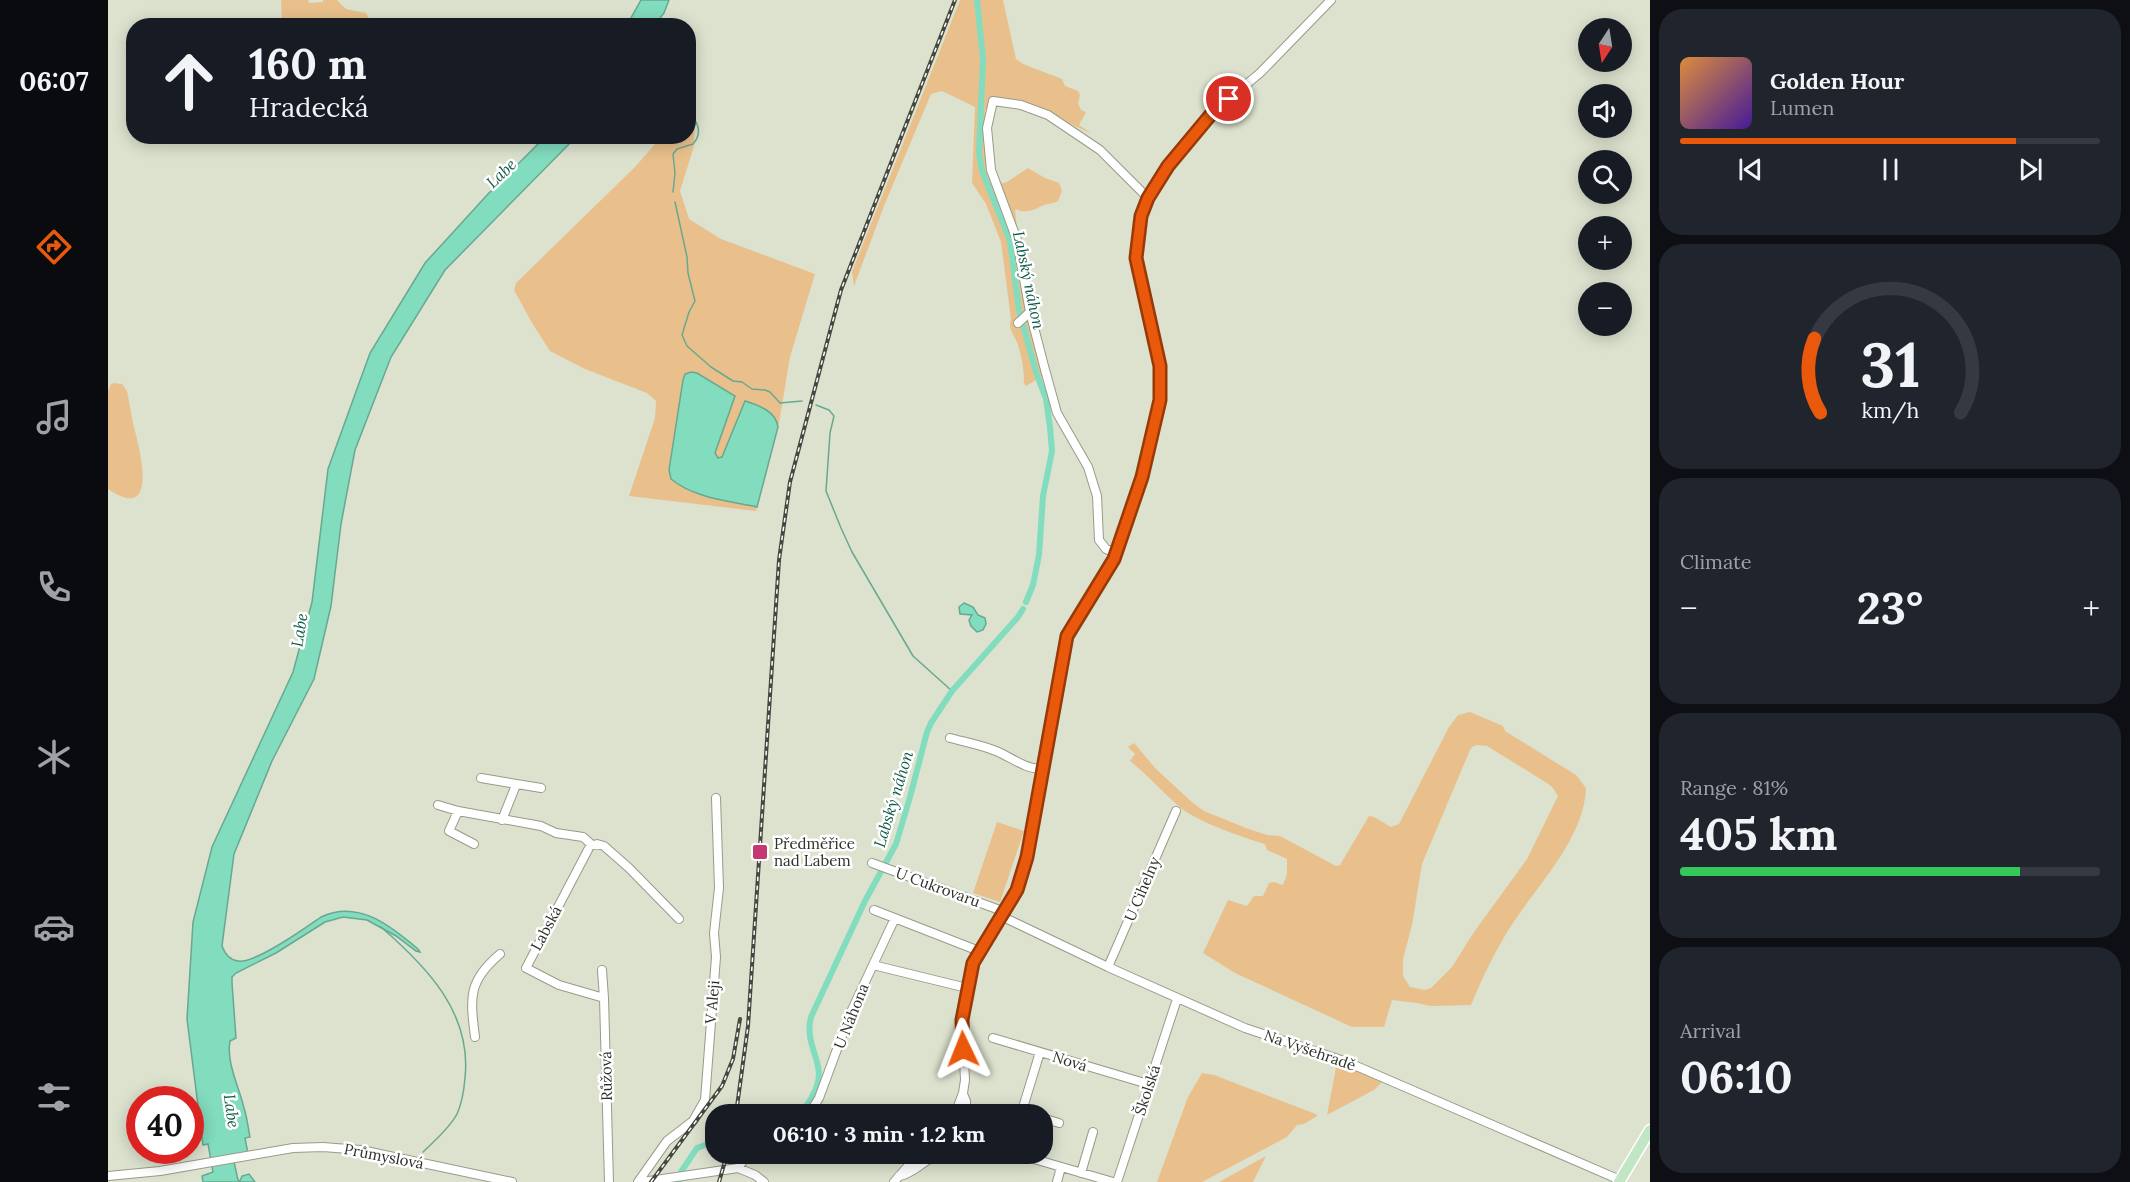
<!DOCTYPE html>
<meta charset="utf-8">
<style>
:root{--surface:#171b24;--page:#20242c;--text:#f1f3f6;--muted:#9ea1a6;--line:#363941;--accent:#ea580c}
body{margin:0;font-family:Lora,serif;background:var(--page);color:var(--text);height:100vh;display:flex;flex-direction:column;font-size:22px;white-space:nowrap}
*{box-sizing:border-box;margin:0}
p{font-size:20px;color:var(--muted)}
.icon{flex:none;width:33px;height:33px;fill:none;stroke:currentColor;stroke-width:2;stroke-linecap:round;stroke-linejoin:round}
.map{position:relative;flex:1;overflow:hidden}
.details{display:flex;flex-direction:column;gap:9px;padding:9px;background:#0d0f14;width:480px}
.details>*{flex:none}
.hud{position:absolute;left:18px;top:18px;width:570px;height:126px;border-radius:24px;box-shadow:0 3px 15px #0003;background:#171b24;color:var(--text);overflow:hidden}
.needle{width:39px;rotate:192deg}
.controls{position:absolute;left:1470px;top:18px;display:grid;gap:12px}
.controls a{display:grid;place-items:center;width:54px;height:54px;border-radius:50%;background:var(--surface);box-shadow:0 3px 15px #0003;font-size:30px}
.speed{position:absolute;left:18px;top:1086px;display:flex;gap:12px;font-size:30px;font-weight:700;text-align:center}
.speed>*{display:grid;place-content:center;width:78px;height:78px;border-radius:50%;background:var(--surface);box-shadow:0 3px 15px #0003;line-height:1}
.speed .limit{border:9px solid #d22;background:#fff;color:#111}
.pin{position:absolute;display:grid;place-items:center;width:51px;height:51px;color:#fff;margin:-26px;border:3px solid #fff;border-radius:50%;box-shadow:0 2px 6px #0007}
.me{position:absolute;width:66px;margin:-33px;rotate:358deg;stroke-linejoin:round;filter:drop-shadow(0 0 4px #0008)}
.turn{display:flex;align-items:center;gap:21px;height:126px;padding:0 24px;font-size:27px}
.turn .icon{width:78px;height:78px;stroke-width:2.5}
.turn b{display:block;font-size:42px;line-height:51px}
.big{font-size:45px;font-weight:700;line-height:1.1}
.details .card{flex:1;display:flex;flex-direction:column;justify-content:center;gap:9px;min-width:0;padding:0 21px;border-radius:24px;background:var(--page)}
.details .dial{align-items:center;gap:0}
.dial svg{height:156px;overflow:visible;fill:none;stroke:var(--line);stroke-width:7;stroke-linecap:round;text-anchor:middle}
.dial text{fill:var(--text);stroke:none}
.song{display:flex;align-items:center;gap:18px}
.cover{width:72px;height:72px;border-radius:9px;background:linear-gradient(135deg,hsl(30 70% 55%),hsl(260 70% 35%))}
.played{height:6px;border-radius:3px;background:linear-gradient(90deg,var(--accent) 80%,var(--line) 80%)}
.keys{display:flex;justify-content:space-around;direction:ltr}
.heat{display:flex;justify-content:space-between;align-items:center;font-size:33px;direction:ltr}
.charge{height:9px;border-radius:4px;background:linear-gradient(90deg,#34c759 81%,var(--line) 0)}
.trip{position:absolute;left:597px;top:1104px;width:348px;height:60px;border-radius:24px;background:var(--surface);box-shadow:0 3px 15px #0003;font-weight:700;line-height:60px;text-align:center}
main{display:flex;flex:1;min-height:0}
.dock{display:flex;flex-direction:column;width:108px;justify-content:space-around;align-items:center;background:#090b0e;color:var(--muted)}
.dock .icon{width:42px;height:42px}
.dock .on{color:var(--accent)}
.dock b{font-size:27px;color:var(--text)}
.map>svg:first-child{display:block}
</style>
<main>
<nav class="dock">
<b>06:07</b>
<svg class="icon on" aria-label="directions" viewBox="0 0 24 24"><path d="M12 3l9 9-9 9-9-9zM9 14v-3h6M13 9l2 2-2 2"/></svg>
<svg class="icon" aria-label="music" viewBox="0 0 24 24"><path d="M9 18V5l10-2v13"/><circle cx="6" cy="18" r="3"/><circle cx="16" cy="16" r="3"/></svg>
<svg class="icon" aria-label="phone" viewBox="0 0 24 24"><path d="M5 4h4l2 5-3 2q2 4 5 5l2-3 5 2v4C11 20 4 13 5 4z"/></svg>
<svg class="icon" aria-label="climate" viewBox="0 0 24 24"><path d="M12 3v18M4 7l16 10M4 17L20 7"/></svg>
<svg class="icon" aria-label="car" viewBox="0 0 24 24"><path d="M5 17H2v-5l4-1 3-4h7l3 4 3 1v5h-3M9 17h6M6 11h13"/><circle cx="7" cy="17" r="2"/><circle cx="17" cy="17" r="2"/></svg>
<svg class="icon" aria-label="filters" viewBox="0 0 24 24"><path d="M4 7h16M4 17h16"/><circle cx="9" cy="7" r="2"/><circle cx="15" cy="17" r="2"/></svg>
</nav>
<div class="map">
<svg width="1542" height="1182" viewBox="0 0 1542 1182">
<rect width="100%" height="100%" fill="#dce2ce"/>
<!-- green -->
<path fill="#e9c08c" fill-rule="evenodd" d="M 173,0 L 200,0 L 201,3 L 215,2 L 215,0 L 229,0 L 238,9 L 258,13 L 265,25 L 191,25 L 177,19 L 174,20 Z
M 852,0 L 895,0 L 908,59 L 915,64 L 954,79 L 957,86 L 970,91 L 972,95 L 970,103 L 973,110 L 978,112 L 971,125 L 984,134 L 944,115 L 883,98 L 877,111 L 878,150 L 888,185 L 899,182 L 920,168 L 937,178 L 951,183 L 954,191 L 950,201 C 945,204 941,203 936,205 C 925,210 919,214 907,209 L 909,228 L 938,374 L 918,386 L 916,383 C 916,370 914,357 910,345 C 907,335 899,329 903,319 L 893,242 L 878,204 L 864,183 L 867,107 L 834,91 L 823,94 L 776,206 L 746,286 L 744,272 L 751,254 Z
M 587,120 L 586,146 L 572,191 L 581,219 L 613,239 L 707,274 L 682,357 L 671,423 L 648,511 L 521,496 L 547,418 L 548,401 L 539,393 L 477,369 L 442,351 L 424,323 L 406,290 L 408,283 L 527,167 L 553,137 L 580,136 L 581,122 Z
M 6,383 L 14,384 L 19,391 C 21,401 23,412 25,423 C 31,446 53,525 0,489 L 0,391 L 3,384 Z
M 1362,712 L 1395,726 L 1397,731 L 1468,775 L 1478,788 C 1476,838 1432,882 1405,923 C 1388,949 1375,976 1363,1005 L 1323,1006 L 1309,1003 L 1284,1000 L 1276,1027 L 1244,1027 L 1127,973 L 1095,953 L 1120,900 L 1139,906 L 1146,896 L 1155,896 L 1161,883 L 1166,882 L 1175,885 L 1179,874 L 1179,859 L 1159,850 L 1157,844 C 1136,838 1091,822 1074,809 C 1056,794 1041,776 1022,761 L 1027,754 L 1020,747 L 1026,743 L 1048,769 L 1085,803 L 1096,811 L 1138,828 L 1159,835 L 1172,836 L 1228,866 L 1232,865 L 1261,816 L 1266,817 L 1283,827 L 1291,824 L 1341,727 L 1350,715 ZM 1369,745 L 1379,746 L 1439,783 L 1445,788 L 1450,796 L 1419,859 L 1366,932 L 1344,967 L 1323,988 L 1317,990 L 1302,987 L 1295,976 L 1295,959 L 1304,925 L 1314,864 L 1362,750 L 1364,747 Z
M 889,822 L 916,831 L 892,902 L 865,893 Z
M 1229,1062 L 1275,1081 L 1266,1090 L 1219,1115 Z
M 1094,1073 L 1106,1075 L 1208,1114 L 1209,1116 L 1196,1124 L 1189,1125 L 1179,1137 L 1094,1182 L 1049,1182 L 1080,1097 Z
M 1158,1156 L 1145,1182 L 1111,1182 Z"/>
<!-- water -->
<path fill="#82dcbe" stroke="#68a891" stroke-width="1.5" d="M 533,0 L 561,0 L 556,13 L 547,25 L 519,25 Z
M 437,137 L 468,137 L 337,270 L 283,357 L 247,450 L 233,524 L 223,606 L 206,679 L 164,761 L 126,854 L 114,946 C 117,954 121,960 130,961 C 147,964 197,928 213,917 C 250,899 283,926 310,949 L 312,952 L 308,951 L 288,936 L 259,920 L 235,917 L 217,922 L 168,953 L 128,973 L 124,977 L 124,983 L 128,1038 L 122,1041 C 118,1062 131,1087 136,1108 C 139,1117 140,1127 142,1137 L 137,1138 L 141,1159 L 126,1162 L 130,1180 L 132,1181 L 134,1176 L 141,1174 L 147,1182 L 95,1182 L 94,1176 L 105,1172 L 100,1144 L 95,1145 L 79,1019 L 85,922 L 104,847 L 185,672 L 204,602 L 220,469 L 262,353 L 317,263 L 380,194 Z
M 583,372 L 589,373 L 627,396 L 607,453 L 610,458 L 614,457 L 637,401 C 650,405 668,411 670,427 L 649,507 C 621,501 586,498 563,479 L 561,470 L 575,380 L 577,374 Z
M 856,603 L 865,607 L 870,615 L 877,618 L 878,624 L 875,630 L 869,632 L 863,626 L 861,620 L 864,615 L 852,614 L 851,607 Z"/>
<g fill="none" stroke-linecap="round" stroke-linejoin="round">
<!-- stream -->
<path stroke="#68a891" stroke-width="1.5" d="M 565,192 L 567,173 L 565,154 L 569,149 L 585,144 C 595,133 590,121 580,112
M 567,202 L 579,257 L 580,273 L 587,301 L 581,312 L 574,335 L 579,346 L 603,367 L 625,381 L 634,382 L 644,389 L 657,390 L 662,392 L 672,403 L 694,401
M 708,405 L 721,410 L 726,416 L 722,433 L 718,491 L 733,528 L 744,552 L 805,656 L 844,691
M 273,927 C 319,967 364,1013 357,1078 C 356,1090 354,1103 349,1114 C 341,1129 326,1141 315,1152"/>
<!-- canal -->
<path stroke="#82dcbe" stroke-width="6" d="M 869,0 L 875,59 L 871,153 L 874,171 L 902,241 L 911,310 L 928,372 L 938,399 L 942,427 L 944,451 L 935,496 L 931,555 L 925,585 L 918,602
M 692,1114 C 700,1104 707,1095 710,1082 C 715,1061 696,1043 703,1017 L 757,901 L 788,844 L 802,797 L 819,732 L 823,723 L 844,691 L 910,617 L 915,609
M 570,1182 L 573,1172 L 589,1148 L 608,1141"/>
<defs>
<path id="minor" d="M 910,323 L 922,312
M 1008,553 L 998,549 L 991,540 L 989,496 L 980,467 L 949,413 L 936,366 L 922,312 L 909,240 L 883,170 L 879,128 L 885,101 L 913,105 L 940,115 L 992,150 L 1040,198
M 842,738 C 857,742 873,745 888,751 C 903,757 918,770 936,769
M 373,778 L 433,788
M 330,805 L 350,811 L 433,826 L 448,833 L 475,837 L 484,845
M 350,811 L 341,831 L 366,844
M 394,820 L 408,785
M 764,863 L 889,909 L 893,916 L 1000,967 L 1137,1028 L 1239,1062 L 1512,1180
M 766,910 L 871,951
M 765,965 L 859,988
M 1000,967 L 1068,811
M 494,970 L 496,998 L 501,1182
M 496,998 L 451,985 L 418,968 L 482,846 L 489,844 L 496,846 L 521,868 L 571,919
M 367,1037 C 362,997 360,981 392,954
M 885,1038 L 1040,1084
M 855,1094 L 858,1101 L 858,1114
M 914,1112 L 924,1114
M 701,1114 L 711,1098 L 742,1014 L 787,918
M 847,1114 L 855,1093 L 857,1080 L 854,1020 L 865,963 L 909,890 L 919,857 L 959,636 L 1006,559 L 1034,477 L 1052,400 L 1052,366 L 1028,258 L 1033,216 L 1040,198 L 1060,166 L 1105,112 L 1152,73 L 1223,0
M 913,1114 L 932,1052
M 934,1118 L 951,1123
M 909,1154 L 1005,1182
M 630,1168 L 640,1154
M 973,1173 L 985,1132
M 0,1176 L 52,1171 L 185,1148 L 215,1147 L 253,1150 L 404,1182
M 791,1176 C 802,1175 818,1160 829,1154
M 530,1182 L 559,1141 L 585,1121 L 597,1100 L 608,957 L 606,933 L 611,888 L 608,798
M 534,1182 L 630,1168 L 647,1175 L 656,1182
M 786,1182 L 800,1166 L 816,1154
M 949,1182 L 953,1167
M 1009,1182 L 1069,999"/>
<path id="major" d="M 1511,1182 L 1542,1130"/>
</defs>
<!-- minor casing -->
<use href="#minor" stroke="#969c89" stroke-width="10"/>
<!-- major casing -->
<use href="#major" stroke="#fff" stroke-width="13"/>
<!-- minor -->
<use href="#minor" stroke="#fff" stroke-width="8"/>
<!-- major -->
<use href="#major" stroke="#c2e5c4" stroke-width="10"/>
<defs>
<path id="rail" d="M 628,1114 L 640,1026 L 671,560 L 682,482 L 733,290 L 847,0
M 543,1182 L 614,1086 L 625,1059 L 632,1019
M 611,1182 L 619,1154"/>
</defs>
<!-- rail casing -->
<use href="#rail" stroke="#45483f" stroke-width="4"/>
<!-- rail -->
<use href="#rail" stroke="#fff" stroke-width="1.5" stroke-dasharray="4.5" stroke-linecap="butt"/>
</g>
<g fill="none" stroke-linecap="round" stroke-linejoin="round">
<defs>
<path id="route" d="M 855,1049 L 854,1020 L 865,963 L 909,890 L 919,857 L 959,636 L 1006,559 L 1034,477 L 1052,400 L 1052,366 L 1028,258 L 1033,216 L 1040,198 L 1060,166 L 1105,112 L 1121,99"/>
</defs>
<!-- route casing -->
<use href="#route" stroke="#983908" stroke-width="15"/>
<!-- route -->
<use href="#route" stroke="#ea580c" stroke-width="10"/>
</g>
<!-- markers -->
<rect fill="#c43970" stroke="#fff" stroke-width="2" x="644" y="844" width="16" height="16" rx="3"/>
<g text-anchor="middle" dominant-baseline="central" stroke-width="5" stroke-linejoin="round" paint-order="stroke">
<!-- poi labels -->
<g font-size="15" fill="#2d3028" stroke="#fff" text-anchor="start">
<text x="666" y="843">Předměřice<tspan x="666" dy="17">nad Labem</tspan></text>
</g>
<!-- street labels -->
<g font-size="15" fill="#2d3028" stroke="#fff">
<text transform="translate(830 887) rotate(20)">U Cukrovaru</text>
<text transform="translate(1034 889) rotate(-67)">U Cihelny</text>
<text transform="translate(438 928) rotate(-62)">Labská</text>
<text transform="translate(604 1002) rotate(-85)">V Aleji</text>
<text transform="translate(743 1016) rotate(-68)">U Náhona</text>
<text transform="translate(1202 1050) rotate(19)">Na Vyšehradě</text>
<text transform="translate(962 1061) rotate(17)">Nová</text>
<text transform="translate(498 1076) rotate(-91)">Růžová</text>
<text transform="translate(1039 1090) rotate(-72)">Školská</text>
<text transform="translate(276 1156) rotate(11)">Průmyslová</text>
</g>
<!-- water labels -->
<g font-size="16" font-style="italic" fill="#125c48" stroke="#fff">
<text transform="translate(393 173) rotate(-43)">Labe</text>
<text transform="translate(921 280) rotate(78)">Labský náhon</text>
<text transform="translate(191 630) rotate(-81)">Labe</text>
<text transform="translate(785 799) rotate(-73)">Labský náhon</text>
<text transform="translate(124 1111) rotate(82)">Labe</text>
</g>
</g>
</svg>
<div class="controls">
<a><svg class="needle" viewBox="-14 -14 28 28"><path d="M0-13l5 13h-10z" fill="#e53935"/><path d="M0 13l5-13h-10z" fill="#9ea1a6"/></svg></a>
<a><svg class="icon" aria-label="sound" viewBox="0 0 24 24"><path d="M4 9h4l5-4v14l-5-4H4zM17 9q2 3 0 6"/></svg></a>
<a><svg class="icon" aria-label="search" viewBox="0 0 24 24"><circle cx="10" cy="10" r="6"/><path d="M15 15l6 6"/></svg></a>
<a>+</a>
<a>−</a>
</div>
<div class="speed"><div class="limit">40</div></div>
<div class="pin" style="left:1121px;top:99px;background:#d93025"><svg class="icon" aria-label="arrive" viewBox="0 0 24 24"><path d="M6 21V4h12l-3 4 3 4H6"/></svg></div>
<svg class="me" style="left:855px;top:1049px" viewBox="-20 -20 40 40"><path d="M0-17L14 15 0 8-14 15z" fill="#ea580c" stroke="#fff" stroke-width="4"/></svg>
<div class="trip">06:10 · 3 min · 1.2 km</div>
<div class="hud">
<div class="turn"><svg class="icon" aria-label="ahead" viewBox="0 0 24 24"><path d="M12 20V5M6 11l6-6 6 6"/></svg><div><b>160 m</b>Hradecká</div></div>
</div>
</div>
<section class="details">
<div class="card">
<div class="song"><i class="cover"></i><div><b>Golden Hour</b><p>Lumen</p></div></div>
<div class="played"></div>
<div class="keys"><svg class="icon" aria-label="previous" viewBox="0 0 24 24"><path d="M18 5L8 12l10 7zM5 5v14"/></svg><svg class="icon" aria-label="pause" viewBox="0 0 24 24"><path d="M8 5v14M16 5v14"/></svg><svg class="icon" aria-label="next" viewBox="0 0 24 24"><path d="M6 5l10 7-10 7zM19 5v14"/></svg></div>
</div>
<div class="card dial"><svg viewBox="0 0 100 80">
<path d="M14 69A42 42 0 1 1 86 69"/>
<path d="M14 69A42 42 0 0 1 11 31" stroke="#ea580c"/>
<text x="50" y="56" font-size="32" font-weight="700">31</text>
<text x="50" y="72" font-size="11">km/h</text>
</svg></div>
<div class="card"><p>Climate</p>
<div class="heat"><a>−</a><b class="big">23°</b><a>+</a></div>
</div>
<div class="card"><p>Range · 81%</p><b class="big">405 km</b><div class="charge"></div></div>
<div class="card"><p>Arrival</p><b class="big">06:10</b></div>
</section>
</main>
